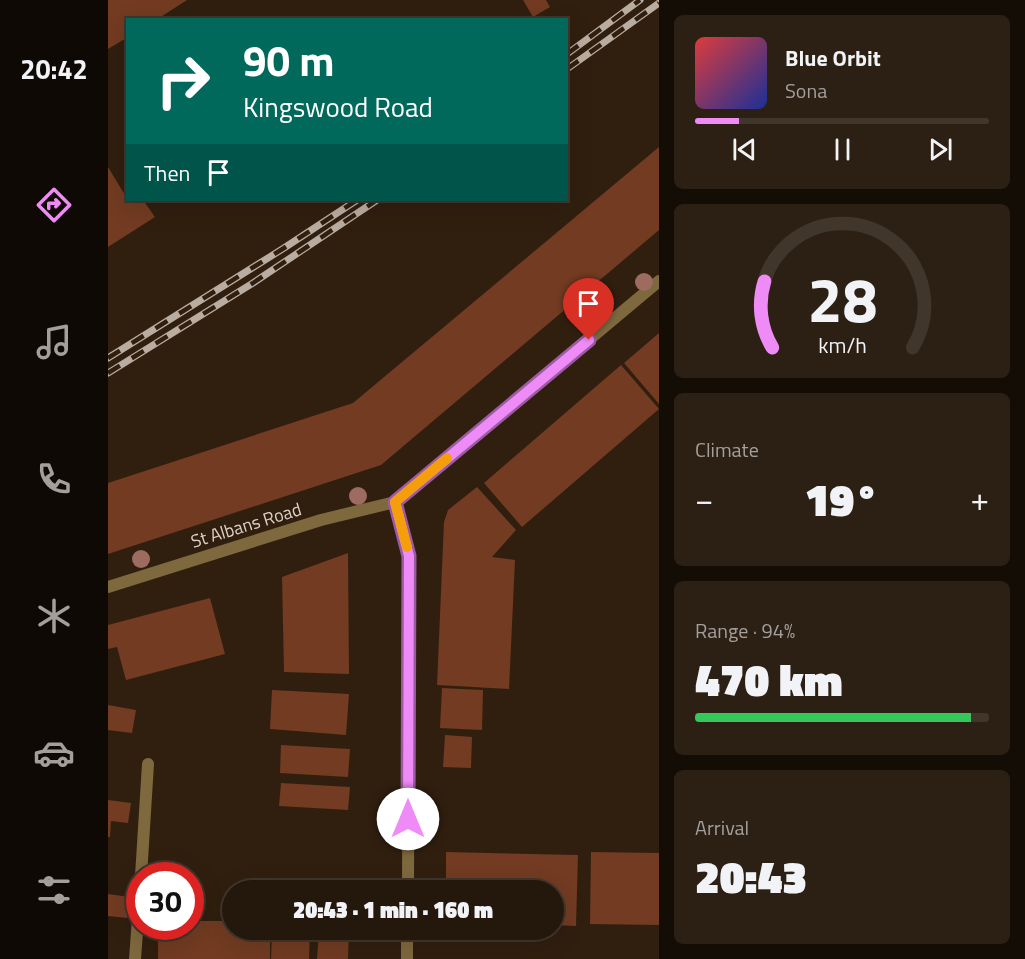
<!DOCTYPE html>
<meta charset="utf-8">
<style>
:root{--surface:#24170b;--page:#2c2014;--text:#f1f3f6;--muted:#a39f9d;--line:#41362c;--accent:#ef8bf7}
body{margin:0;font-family:"Titillium Web",sans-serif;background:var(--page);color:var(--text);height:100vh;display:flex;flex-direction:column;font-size:22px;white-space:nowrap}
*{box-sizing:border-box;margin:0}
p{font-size:20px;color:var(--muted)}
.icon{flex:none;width:33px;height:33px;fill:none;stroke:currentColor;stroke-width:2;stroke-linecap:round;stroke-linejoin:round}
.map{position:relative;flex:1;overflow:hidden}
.sheet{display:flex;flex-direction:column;gap:15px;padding:15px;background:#140d06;width:366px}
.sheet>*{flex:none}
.hud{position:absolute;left:18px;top:18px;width:442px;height:183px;border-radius:0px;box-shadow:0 6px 24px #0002,0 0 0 2px var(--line);background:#00695c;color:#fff;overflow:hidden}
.speed{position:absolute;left:18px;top:862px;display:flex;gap:12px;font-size:30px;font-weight:700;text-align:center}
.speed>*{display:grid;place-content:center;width:78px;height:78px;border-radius:50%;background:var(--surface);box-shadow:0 6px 24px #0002,0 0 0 2px var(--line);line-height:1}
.speed .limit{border:9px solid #d22;background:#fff;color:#111}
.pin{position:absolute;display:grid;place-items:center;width:51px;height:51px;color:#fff;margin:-62px -26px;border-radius:50% 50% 50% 0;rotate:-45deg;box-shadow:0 0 6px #0007}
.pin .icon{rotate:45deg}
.me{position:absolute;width:66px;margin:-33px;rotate:0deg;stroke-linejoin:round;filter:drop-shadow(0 0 4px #0008)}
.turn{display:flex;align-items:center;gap:21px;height:126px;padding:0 18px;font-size:27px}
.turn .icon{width:78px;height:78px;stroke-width:2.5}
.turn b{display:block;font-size:42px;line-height:51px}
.then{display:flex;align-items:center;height:57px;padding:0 18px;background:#0003;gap:12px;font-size:22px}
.big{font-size:45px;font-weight:800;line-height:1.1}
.sheet .tile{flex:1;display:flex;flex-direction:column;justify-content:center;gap:9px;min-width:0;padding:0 21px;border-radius:9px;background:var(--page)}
.sheet .dial{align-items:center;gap:0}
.dial svg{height:156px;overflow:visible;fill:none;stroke:var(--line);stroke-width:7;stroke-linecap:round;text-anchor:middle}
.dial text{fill:var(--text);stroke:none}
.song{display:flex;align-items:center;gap:18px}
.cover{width:72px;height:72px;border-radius:9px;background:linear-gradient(135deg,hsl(0 70% 55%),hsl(230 70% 35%))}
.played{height:6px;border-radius:3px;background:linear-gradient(90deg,var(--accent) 15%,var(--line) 15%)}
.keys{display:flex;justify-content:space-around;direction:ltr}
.heat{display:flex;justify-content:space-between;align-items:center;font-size:33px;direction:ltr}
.charge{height:9px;border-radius:4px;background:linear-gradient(90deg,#34c759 94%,var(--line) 0)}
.trip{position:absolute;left:114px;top:880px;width:342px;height:60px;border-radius:30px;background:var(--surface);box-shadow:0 6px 24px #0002,0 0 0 2px var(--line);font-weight:800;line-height:60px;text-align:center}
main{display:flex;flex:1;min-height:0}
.dock{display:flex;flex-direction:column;width:108px;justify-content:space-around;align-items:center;background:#0e0904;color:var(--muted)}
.dock .icon{width:42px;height:42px}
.dock .active{color:var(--accent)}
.dock b{font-size:27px;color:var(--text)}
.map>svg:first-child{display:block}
</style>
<main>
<nav class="dock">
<b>20:42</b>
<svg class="icon active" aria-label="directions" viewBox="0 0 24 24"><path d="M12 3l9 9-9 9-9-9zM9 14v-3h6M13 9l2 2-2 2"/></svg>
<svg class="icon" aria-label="music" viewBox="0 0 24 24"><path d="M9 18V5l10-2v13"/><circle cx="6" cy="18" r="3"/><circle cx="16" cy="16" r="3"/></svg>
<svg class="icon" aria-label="phone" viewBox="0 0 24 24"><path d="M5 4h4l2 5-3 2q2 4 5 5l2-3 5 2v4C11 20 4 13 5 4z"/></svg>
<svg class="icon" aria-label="climate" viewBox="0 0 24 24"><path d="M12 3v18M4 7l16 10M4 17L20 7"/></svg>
<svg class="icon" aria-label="car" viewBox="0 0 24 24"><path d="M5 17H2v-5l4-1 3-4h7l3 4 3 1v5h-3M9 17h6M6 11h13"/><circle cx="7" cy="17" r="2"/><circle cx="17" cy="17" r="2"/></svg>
<svg class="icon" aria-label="filters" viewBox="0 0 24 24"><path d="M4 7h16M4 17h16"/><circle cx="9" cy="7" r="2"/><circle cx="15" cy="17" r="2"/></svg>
</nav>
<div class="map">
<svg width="551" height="959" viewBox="0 0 551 959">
<rect width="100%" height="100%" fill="#301f0f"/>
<!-- building -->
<path fill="#723b22" d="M 0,0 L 79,0 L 48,20 L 20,20 L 20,37 L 0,49 Z
M 415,0 L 438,0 L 442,7 L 425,17 Z
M 551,147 L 551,230 L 273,465 L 0,554 L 0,483 L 245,403 Z
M 0,167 L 20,200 L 35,200 L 47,217 L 0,247 Z
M 551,333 L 551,404 L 516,363 Z
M 513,365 L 551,409 L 414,527 L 376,483 Z
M 369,487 L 408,530 L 384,557 L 407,560 L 401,689 L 329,685 L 336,522 L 340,510 Z
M 240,553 L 241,674 L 176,672 L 174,577 Z
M 102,598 L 117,654 L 18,680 L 9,647 L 0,649 L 0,625 Z
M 334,688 L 375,690 L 374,730 L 332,728 Z
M 164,690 L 241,694 L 238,735 L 162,729 Z
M 0,705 L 28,710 L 24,733 L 0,730 Z
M 337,735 L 364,737 L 363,768 L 335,767 Z
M 173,745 L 242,749 L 240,777 L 172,773 Z
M 173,783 L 242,787 L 240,810 L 171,806 Z
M 0,800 L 23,803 L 20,823 L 3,821 L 2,837 L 0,837 Z
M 338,852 L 470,855 L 468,926 L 446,925 L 446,891 L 338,891 Z
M 483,852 L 551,853 L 551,925 L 482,924 Z
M 143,885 L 162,885 L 162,891 L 143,891 Z
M 0,894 L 21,897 L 19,918 L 0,916 Z
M 82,921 L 124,921 L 124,930 L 162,930 L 162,959 L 50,959 L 50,927 L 82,927 Z
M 164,930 L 202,930 L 201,959 L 163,959 Z
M 211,930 L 241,930 L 240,959 L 209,959 Z"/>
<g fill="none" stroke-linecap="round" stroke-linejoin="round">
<!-- minor -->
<path stroke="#7e683e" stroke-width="12" d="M 287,502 L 301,556 L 300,891
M 0,587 L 213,520 L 287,502 L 551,281
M 33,876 L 40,764
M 27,959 L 32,891
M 299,959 L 299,930"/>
<defs>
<path id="rail" d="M 459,54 L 532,0
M 459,69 L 551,3
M 0,358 L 176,248 L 249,200
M 0,373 L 145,283 L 269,200"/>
</defs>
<!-- rail casing -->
<use href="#rail" stroke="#b9aca1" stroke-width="7"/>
<!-- rail -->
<use href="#rail" stroke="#301f0f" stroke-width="4.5" stroke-dasharray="14" stroke-linecap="butt"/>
</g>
<!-- trees -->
<g fill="#9d6b60">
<circle cx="536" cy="282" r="9"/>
<circle cx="250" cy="496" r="9"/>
<circle cx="33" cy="559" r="9"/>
</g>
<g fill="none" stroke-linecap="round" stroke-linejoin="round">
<defs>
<path id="route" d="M 300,819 L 301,556 L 287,502 L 481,340"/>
</defs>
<!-- route casing -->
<use href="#route" stroke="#9b5aa1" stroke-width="15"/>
<!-- route -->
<use href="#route" stroke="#ef8bf7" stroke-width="10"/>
<!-- slow -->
<path stroke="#f59e0b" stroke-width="10" d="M 299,547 L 287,502 L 339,458"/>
</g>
<g text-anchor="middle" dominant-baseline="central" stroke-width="4.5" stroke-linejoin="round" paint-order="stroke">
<!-- street labels -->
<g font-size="18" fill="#ded2c8" stroke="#301f0f">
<text transform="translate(138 525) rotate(-17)">St Albans Road</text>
</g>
</g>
</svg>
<div class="speed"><div class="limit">30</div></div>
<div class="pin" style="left:481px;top:340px;background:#d93025"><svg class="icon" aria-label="arrive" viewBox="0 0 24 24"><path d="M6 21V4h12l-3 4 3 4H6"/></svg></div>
<svg class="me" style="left:300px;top:819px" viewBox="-20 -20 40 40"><circle r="19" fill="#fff"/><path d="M0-13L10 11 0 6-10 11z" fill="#ef8bf7"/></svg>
<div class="trip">20:43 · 1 min · 160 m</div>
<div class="hud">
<div class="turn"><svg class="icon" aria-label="right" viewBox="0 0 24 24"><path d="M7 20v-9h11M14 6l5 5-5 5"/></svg><div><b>90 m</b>Kingswood Road</div></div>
<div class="then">Then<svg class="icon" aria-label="arrive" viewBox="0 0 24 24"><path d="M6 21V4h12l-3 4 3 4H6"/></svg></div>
</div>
</div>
<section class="sheet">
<div class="tile">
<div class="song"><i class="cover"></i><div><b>Blue Orbit</b><p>Sona</p></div></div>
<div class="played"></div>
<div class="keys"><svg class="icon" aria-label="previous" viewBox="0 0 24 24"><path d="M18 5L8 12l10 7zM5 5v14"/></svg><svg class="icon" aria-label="pause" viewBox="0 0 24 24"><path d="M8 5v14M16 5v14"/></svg><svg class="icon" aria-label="next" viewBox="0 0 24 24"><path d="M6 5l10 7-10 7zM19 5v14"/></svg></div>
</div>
<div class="tile dial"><svg viewBox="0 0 100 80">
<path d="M14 69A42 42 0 1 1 86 69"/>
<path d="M14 69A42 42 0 0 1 10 35" stroke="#ef8bf7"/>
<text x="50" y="56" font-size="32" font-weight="700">28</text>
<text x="50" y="72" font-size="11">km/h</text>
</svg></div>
<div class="tile"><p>Climate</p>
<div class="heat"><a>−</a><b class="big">19°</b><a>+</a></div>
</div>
<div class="tile"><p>Range · 94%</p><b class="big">470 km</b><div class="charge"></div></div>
<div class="tile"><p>Arrival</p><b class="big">20:43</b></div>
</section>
</main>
